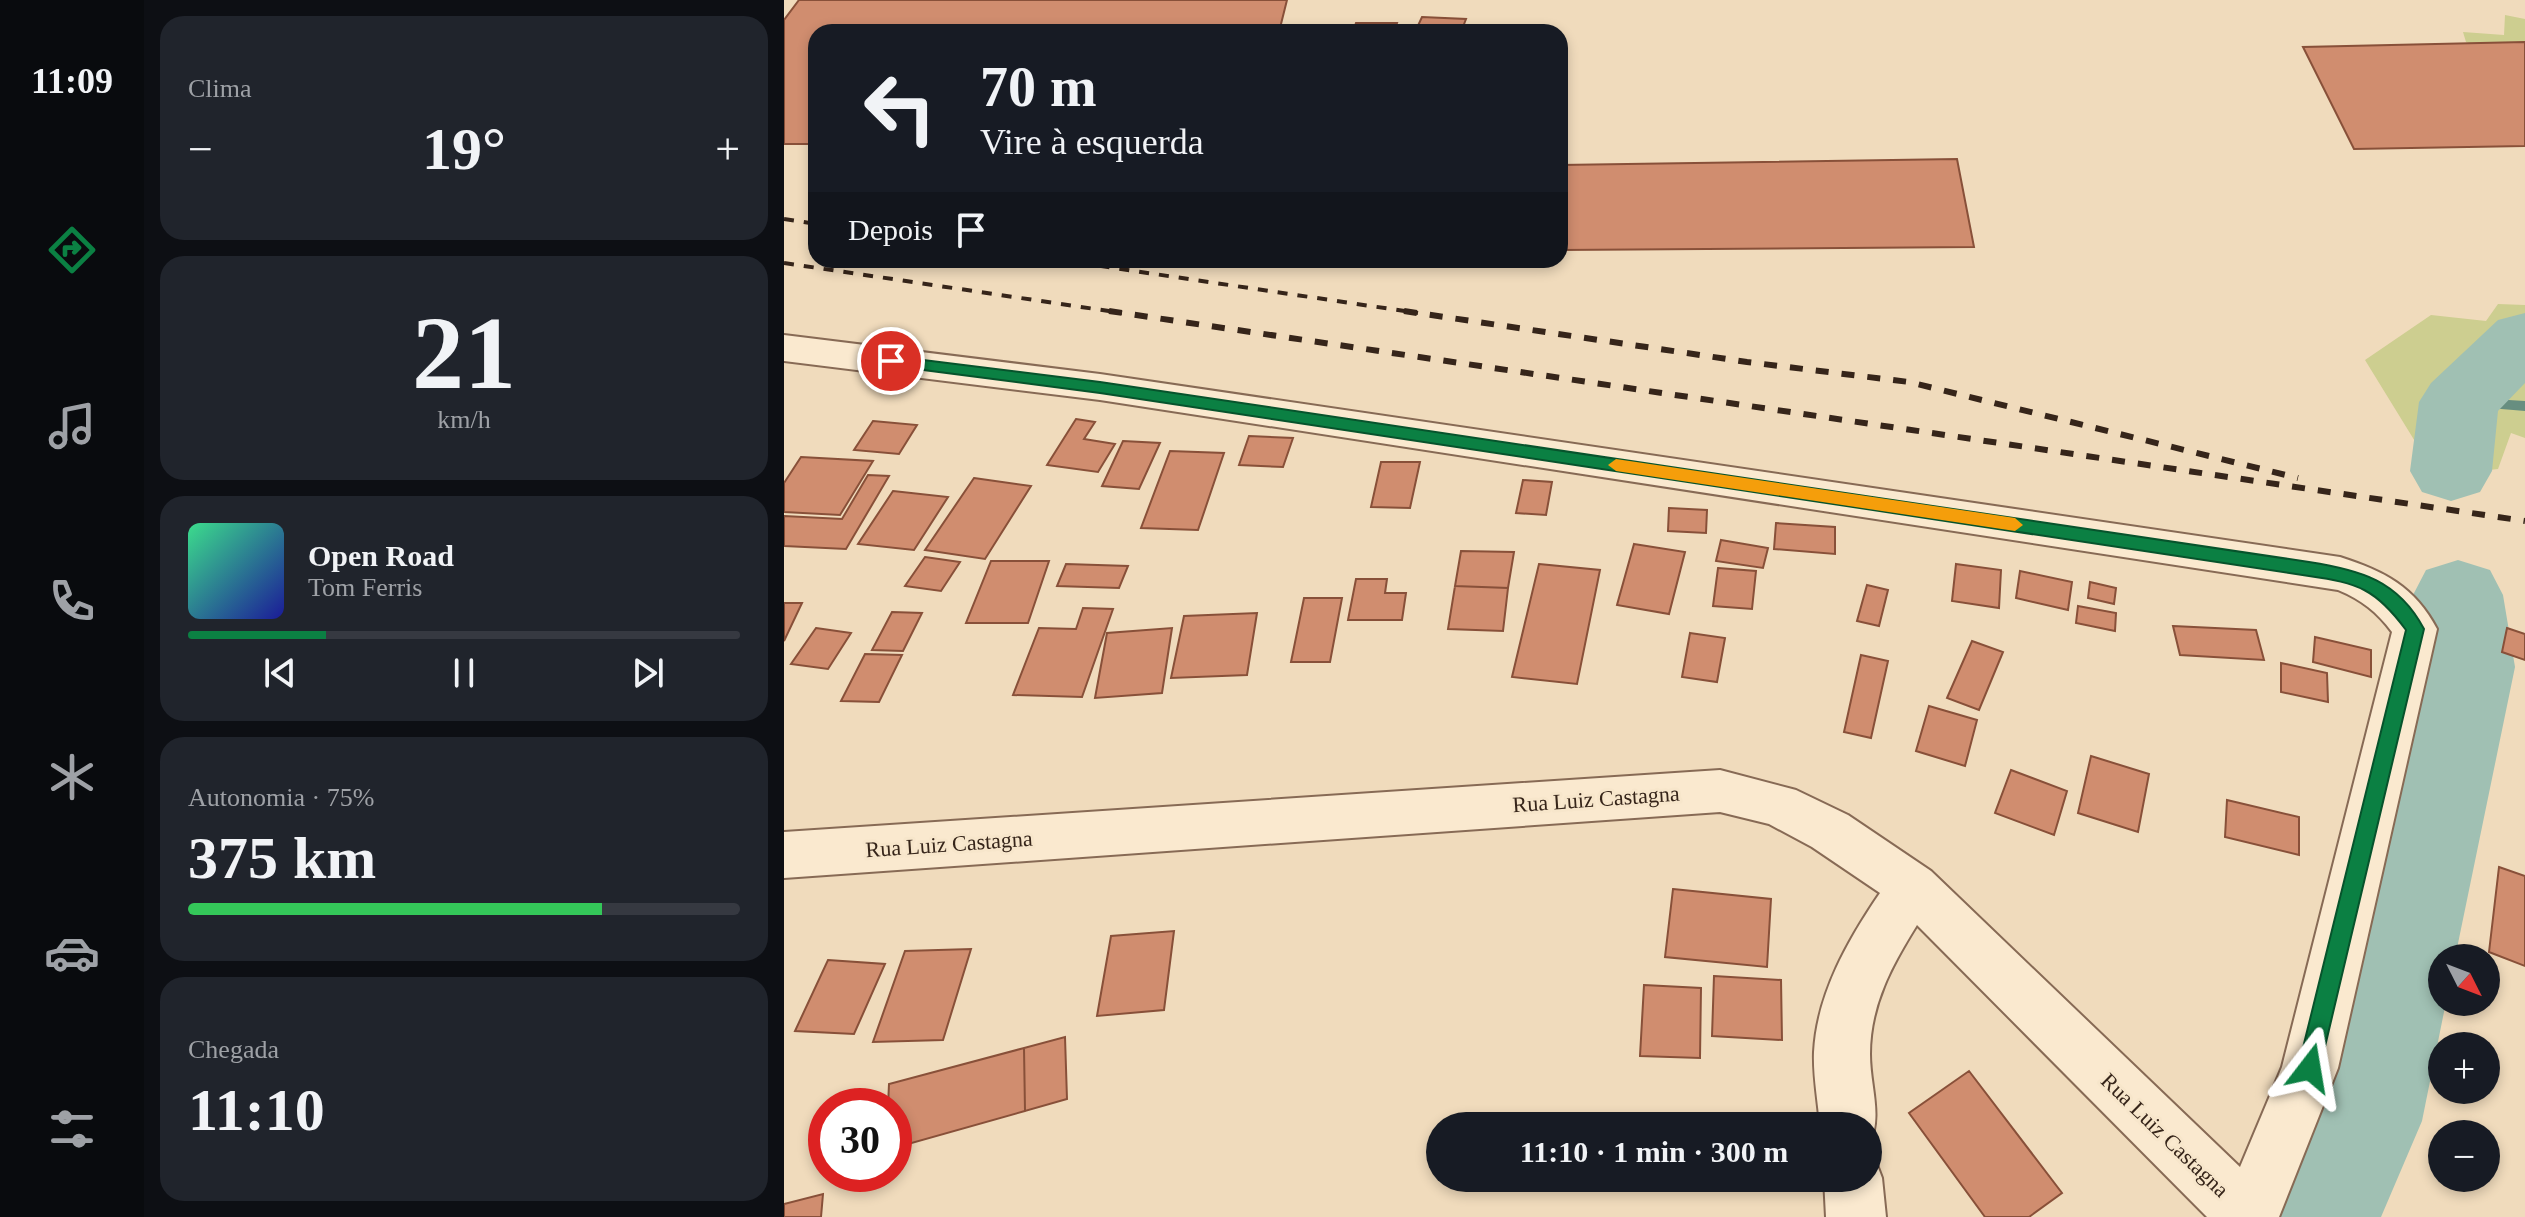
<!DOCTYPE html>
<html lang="pt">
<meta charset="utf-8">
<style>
:root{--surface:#171b24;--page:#20242c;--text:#f1f3f6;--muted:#9ea1a6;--line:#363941;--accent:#0b8043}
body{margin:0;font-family:Georgia,serif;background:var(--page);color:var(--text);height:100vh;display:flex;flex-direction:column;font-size:30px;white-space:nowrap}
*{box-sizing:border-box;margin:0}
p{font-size:26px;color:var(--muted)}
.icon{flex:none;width:44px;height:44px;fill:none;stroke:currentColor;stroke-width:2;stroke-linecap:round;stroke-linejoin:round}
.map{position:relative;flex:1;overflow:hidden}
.sheet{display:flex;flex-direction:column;gap:16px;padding:16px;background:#0d0f14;width:640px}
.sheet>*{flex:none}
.guide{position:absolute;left:24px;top:24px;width:760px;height:244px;border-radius:24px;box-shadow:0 4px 12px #0003;background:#171b24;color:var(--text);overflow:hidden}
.needle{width:52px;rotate:132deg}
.tools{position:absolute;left:1644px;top:944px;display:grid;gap:16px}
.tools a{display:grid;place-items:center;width:72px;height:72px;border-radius:50%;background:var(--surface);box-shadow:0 4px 12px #0003;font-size:40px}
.speed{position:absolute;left:24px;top:1088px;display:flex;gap:16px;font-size:40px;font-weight:700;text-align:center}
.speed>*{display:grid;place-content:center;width:104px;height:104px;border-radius:50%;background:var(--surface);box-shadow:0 4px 12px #0003;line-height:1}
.speed .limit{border:12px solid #d22;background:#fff;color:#111}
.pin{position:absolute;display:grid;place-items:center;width:68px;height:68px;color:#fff;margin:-34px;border:4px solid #fff;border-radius:50%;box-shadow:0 2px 8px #0007}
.me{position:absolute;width:88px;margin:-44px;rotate:14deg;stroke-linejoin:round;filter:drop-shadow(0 0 6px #0008)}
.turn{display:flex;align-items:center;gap:28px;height:168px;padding:0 40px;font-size:36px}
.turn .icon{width:104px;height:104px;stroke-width:2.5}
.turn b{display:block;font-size:56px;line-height:68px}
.then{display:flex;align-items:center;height:76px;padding:0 40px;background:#0003;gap:16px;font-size:30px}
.big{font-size:60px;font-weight:700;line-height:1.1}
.sheet .tile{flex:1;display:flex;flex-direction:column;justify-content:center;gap:12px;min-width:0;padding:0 28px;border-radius:24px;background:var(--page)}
.sheet .dial{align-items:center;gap:0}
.dial b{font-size:104px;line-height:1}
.song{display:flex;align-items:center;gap:24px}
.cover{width:96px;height:96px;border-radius:12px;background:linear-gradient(135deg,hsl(150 70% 55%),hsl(240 70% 35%))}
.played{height:8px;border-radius:4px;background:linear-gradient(90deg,var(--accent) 25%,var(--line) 25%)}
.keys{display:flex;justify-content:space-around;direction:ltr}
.heat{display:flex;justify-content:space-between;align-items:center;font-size:44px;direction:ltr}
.charge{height:12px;border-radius:6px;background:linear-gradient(90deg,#34c759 75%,var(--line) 0)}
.trip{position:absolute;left:642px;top:1112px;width:456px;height:80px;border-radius:40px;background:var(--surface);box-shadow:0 4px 12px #0003;font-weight:700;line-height:80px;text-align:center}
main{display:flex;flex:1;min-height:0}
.dock{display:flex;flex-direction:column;width:144px;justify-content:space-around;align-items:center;background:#090b0e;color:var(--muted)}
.dock .icon{width:56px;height:56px}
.dock .on{color:var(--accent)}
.dock b{font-size:36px;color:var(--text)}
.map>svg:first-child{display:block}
</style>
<main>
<nav class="dock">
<b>11:09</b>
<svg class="icon on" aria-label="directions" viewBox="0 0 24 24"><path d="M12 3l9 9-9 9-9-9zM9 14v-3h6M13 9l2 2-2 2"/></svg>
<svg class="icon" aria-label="music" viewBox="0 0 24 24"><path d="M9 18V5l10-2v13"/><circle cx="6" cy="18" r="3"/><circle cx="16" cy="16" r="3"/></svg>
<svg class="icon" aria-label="phone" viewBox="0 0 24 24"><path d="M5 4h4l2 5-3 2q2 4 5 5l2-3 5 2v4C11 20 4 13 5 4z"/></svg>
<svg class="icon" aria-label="climate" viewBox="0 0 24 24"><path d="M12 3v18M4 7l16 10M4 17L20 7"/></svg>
<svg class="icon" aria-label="car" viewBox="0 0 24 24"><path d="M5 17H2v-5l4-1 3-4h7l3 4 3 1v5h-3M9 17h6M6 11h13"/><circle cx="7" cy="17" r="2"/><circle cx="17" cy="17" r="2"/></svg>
<svg class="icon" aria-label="filters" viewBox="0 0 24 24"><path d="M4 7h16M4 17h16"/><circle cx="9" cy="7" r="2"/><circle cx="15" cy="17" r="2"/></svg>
</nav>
<section class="sheet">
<div class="tile"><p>Clima</p>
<div class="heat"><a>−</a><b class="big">19°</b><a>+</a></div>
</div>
<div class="tile dial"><b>21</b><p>km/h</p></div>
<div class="tile">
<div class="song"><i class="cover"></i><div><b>Open Road</b><p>Tom Ferris</p></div></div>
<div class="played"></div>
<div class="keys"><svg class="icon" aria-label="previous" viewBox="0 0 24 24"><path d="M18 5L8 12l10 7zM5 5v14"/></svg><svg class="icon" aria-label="pause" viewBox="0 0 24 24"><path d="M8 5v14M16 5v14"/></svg><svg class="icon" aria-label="next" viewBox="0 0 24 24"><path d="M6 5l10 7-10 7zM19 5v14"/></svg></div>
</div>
<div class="tile"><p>Autonomia · 75%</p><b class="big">375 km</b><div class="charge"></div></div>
<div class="tile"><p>Chegada</p><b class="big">11:10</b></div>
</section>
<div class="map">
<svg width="1741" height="1217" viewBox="0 0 1741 1217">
<rect width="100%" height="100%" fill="#f0dbbc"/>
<!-- green -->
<path fill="#cdce90" d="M 1721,15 L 1741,19 L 1741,59 L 1723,59 L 1682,42 L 1679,32 L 1720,35 Z
M 1714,304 L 1741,305 L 1741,438 L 1727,433 L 1714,469 L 1679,473 L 1640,456 L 1581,360 L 1647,315 L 1702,321 Z"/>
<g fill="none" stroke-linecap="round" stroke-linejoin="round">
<!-- stream -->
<path fill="#678e80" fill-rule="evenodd" d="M 1675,397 L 1741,401 L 1741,411 L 1670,405 L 1668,402 L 1670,399 Z"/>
<!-- river -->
<path fill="#a0c0b3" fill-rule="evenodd" d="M 1741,313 L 1741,383 L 1714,411 L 1708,471 L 1696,492 L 1667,501 L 1638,492 L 1626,471 L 1635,402 L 1647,383 L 1714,320 Z
M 1674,560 L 1706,570 L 1719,595 L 1731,667 L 1671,958 L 1658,958 L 1658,1002 L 1662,1002 L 1638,1121 L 1597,1217 L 1483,1217 L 1480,1208 L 1525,1108 L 1637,667 L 1629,595 L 1642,570 Z"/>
</g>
<!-- building -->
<path fill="#d08d6f" stroke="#885039" stroke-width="2" d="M 15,0 L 503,0 L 495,32 L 32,32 L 32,144 L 0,144 L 0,20 Z
M 638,17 L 682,19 L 677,32 L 631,32 Z
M 572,23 L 613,23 L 610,32 L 569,32 Z
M 1741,42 L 1741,146 L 1570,149 L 1519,47 Z
M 1173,159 L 1190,247 L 776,250 L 776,165 Z
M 292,419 L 311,422 L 300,439 L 331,444 L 314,472 L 263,465 Z
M 89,421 L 133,425 L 115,454 L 70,450 Z
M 465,436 L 509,438 L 499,467 L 455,465 Z
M 339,441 L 376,443 L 355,489 L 318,486 Z
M 386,451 L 440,453 L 414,530 L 357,528 Z
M 17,457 L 89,461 L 56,515 L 0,512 L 0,483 Z
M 597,462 L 636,462 L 626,508 L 587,507 Z
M 84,475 L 105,476 L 62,549 L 0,546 L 0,516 L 58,519 Z
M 190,478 L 247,486 L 201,559 L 141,550 Z
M 739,480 L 768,482 L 762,515 L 732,513 Z
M 109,491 L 164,497 L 130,550 L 74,544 Z
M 885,508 L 923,510 L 922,533 L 884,531 Z
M 992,523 L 1051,527 L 1051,554 L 990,549 Z
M 937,540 L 984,548 L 979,568 L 932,561 Z
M 850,544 L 901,552 L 885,614 L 833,605 Z
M 677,551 L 730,552 L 724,588 L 671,586 Z
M 141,557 L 176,562 L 157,591 L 121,586 Z
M 207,561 L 265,561 L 244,623 L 182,623 Z
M 282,564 L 344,566 L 335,588 L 273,586 Z
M 755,564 L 816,570 L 793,684 L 728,677 Z
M 1172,564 L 1217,570 L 1215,608 L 1168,601 Z
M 934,568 L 972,571 L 968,609 L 929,606 Z
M 1236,571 L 1288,582 L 1284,610 L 1232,598 Z
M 572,579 L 603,579 L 601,593 L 622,593 L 618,620 L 564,620 Z
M 1306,582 L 1332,588 L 1330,604 L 1304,598 Z
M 1083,585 L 1104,590 L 1095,626 L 1073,621 Z
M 671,586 L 724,588 L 719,631 L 664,629 Z
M 520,598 L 558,598 L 546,662 L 507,662 Z
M 0,603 L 18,603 L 0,641 Z
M 1294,606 L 1332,613 L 1331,631 L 1292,623 Z
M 299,608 L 329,609 L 298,697 L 229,695 L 255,628 L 292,629 Z
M 108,612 L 138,613 L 119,651 L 88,650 Z
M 473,613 L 463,675 L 387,678 L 400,616 Z
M 1389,626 L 1472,630 L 1480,660 L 1396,655 Z
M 32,628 L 67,633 L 44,669 L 7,664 Z
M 388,628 L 378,693 L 311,698 L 323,633 Z
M 1723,628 L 1741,634 L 1741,660 L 1718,652 Z
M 906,633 L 941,638 L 933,682 L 898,677 Z
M 1531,637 L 1587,650 L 1587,677 L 1529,662 Z
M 1188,641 L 1219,652 L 1195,710 L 1163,698 Z
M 81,654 L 118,655 L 95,702 L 57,701 Z
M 1077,655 L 1104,661 L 1087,738 L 1060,732 Z
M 1497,663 L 1543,673 L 1544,702 L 1497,692 Z
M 1145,706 L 1193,720 L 1181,766 L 1132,751 Z
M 1307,756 L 1365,774 L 1354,832 L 1294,813 Z
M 1227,770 L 1283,791 L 1270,835 L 1211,813 Z
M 1443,800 L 1515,817 L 1515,855 L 1441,837 Z
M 1715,867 L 1741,876 L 1741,966 L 1705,952 Z
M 889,889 L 987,899 L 983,967 L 881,957 Z
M 390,931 L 380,1010 L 313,1016 L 327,936 Z
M 187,949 L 159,1040 L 89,1042 L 121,951 Z
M 44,960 L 101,964 L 70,1034 L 11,1031 Z
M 930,976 L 997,980 L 998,1040 L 928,1036 Z
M 860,985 L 917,988 L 916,1058 L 856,1056 Z
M 281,1037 L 283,1099 L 241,1111 L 240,1048 Z
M 240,1048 L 241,1111 L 110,1148 L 110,1106 L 104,1106 L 105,1084 Z
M 1185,1071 L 1278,1193 L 1245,1217 L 1201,1217 L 1125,1113 Z
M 39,1194 L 37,1217 L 0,1217 L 0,1204 Z"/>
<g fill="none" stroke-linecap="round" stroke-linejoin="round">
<defs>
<path id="minor" d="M 0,335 L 316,374 L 1556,557 C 1600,571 1631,587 1653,629 L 1554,1068 L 1495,1217 L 1423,1217 L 1133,925 C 1108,965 1086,1005 1086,1054 C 1086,1088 1099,1114 1085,1146 L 1084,1126 L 1036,1126 C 1034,1101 1029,1076 1030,1052 C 1033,994 1064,940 1096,893 L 1028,847 L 985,824 L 936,812 L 0,878 L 0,832 L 936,770 L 1012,790 L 1064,815 L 1147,871 L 1456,1167 L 1498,1067 L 1608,632 C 1593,612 1578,600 1554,590 L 316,400 L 0,361 Z
M 1084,1155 L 1090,1157 L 1098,1178 L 1102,1217 L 1042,1217 L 1040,1178 L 1084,1178 Z"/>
</defs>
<!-- minor casing -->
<use href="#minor" stroke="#876a55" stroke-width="4"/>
<!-- minor -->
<use href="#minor" fill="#fae9cf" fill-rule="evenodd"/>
<!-- rail-far1 -->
<path stroke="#36251a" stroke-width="4" stroke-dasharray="10 10" stroke-linecap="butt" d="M 0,219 L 32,224
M 276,260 L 634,313
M 0,263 L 338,313"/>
<!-- rail -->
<path stroke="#36251a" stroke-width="6" stroke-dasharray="13 13" stroke-linecap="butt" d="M 325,311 L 1741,521
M 620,311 L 963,362 L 1125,382 L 1514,478"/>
</g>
<!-- route -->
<path fill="#0b8043" stroke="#07532c" stroke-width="2" d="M 107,356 L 316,382 L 1525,562 C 1576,570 1614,580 1640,629 L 1534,1076 L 1526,1080 L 1517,1076 L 1514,1068 L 1622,630 C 1592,589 1574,583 1525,576 L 316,393 L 101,365 L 99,361 Z"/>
<!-- slow -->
<path fill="#f59e0b" d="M 832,459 L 1231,518 L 1239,525 L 1231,531 L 832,471 L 824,465 Z"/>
<g text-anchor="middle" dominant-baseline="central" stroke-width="6" stroke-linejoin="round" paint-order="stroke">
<!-- street labels -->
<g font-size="22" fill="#36251a" stroke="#f7e6cb">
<text transform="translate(812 799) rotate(-4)">Rua Luiz Castagna</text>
<text transform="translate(165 844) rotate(-4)">Rua Luiz Castagna</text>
<text transform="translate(1381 1135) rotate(44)">Rua Luiz Castagna</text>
</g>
</g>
</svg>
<div class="tools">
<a><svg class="needle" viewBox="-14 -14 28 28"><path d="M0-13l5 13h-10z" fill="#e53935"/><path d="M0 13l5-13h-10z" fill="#9ea1a6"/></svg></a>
<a>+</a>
<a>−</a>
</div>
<div class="speed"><div class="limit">30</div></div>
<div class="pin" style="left:107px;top:361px;background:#d93025"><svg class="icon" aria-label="arrive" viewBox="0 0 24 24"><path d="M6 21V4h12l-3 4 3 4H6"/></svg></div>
<svg class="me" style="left:1526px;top:1068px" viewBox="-20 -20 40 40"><path d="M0-17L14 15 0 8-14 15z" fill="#0b8043" stroke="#fff" stroke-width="4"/></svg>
<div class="trip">11:10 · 1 min · 300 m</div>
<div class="guide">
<div class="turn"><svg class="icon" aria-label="left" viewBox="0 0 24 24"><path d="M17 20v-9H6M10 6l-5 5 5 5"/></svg><div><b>70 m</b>Vire à esquerda</div></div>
<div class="then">Depois<svg class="icon" aria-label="arrive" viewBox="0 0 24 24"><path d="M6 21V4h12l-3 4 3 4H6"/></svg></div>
</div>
</div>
</main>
